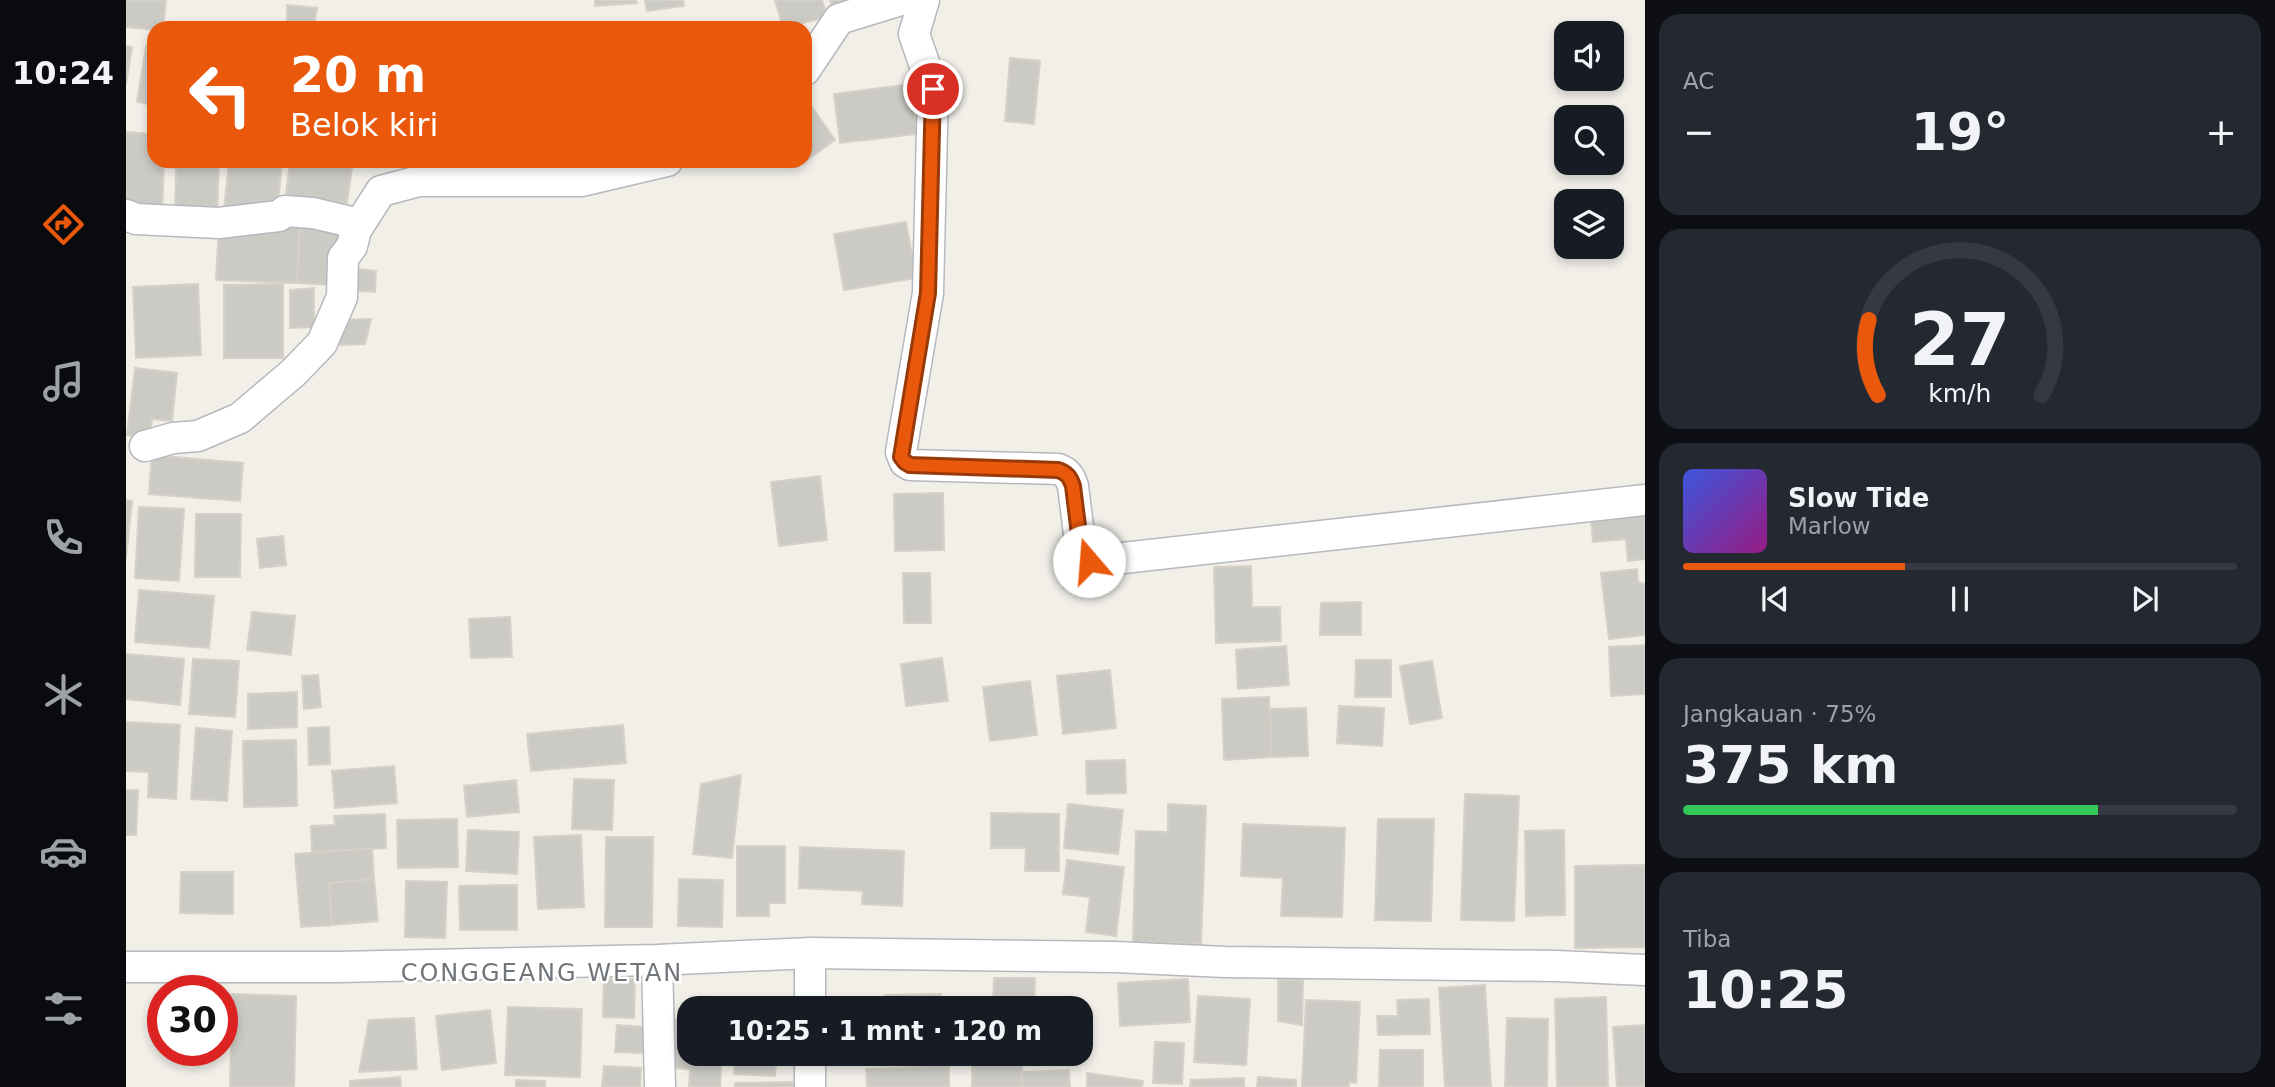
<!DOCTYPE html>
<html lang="id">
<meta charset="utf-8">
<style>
:root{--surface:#171b24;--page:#242831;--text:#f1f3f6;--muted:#9ea1a6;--line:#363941;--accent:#ea580c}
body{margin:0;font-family:"DejaVu Sans",sans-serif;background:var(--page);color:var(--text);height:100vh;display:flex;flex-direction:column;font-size:26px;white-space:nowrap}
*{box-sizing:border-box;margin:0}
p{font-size:23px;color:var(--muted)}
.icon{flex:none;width:38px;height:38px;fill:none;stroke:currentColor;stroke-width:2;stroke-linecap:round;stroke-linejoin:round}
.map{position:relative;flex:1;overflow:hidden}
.side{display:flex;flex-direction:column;gap:14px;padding:14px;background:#0d0f14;width:630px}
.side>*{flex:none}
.banner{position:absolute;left:21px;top:21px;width:665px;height:147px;border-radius:21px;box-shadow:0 4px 10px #0003;background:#ea580c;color:#fff;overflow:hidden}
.controls{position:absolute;left:1428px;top:21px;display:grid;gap:14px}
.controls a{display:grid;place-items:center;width:70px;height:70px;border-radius:14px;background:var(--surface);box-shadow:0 4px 10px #0003;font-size:35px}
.speed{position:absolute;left:21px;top:975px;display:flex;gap:14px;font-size:35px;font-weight:700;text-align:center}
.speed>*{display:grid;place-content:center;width:91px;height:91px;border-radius:50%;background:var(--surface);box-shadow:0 4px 10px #0003;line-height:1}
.speed .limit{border:10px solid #d22;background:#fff;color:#111}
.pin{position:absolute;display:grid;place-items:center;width:60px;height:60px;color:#fff;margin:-30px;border:4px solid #fff;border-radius:50%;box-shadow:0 2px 7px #0007}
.me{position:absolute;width:77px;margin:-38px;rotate:342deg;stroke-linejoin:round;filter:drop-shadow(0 0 5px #0008)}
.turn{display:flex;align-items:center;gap:24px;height:147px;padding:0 28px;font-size:32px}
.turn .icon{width:91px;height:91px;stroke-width:2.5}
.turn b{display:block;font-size:49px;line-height:60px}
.big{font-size:52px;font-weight:700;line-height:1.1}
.side .card{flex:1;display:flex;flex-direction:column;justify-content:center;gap:10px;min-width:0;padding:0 24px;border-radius:21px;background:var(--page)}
.side .dial{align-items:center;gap:0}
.dial svg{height:182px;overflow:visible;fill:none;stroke:var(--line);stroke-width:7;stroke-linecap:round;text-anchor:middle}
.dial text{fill:var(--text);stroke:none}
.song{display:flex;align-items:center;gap:21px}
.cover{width:84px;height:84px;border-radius:10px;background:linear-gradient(135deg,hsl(230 70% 55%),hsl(310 70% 35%))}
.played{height:7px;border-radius:4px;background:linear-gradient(90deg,var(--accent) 40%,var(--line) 40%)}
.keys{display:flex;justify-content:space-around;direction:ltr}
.heat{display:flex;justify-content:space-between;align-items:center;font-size:38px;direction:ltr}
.charge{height:10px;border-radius:5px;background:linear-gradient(90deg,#34c759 75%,var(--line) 0)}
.trip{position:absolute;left:551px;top:996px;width:416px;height:70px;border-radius:21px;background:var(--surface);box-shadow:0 4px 10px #0003;font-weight:700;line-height:70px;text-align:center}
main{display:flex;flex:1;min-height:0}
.tab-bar{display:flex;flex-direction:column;width:126px;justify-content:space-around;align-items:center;background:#090b0e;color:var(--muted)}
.tab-bar .icon{width:49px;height:49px}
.tab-bar .current{color:var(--accent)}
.tab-bar b{font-size:32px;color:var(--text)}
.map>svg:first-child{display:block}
</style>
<main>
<nav class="tab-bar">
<b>10:24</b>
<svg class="icon current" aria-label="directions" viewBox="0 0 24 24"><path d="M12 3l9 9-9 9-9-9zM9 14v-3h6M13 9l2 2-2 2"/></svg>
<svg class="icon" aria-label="music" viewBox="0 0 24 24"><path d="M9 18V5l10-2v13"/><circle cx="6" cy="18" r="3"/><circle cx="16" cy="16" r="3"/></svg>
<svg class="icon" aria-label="phone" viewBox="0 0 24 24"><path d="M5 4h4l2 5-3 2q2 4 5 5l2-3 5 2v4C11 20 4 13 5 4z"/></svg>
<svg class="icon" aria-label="climate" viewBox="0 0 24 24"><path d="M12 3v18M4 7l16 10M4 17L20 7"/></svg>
<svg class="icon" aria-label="car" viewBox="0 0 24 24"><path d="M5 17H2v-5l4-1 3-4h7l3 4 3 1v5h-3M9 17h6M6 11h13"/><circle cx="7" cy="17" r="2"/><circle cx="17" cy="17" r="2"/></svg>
<svg class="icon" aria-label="filters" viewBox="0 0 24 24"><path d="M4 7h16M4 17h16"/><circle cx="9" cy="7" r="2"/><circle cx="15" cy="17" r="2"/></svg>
</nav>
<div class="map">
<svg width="1519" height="1087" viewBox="0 0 1519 1087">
<rect width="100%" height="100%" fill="#f1efe8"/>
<!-- building -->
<path fill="#cccac5" stroke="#d6d1c6" stroke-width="2" d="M 0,0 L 40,0 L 37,28 L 28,28 L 28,30 L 0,27 Z
M 469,0 L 510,0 L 511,3 L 469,6 Z
M 519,0 L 557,0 L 558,6 L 521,11 Z
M 649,0 L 696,0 L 701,17 L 657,28 Z
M 704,0 L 724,0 L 706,6 Z
M 161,5 L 191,8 L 188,28 L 161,28 Z
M 0,46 L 6,47 L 0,84 Z
M 20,46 L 28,48 L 28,105 L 11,102 Z
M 884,58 L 914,61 L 908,124 L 879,121 Z
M 784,84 L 791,134 L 714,143 L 708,94 Z
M 679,97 L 709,140 L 671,167 L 668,161 L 679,161 Z
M 0,132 L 28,134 L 28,161 L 38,161 L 36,212 L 0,207 Z
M 42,161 L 93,161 L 91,214 L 49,213 L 50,168 L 41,167 Z
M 103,161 L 156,161 L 151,215 L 98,210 Z
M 164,161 L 227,161 L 221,203 L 160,195 Z
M 174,220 L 171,283 L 90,280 L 93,226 Z
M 174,220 L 214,222 L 210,285 L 171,283 Z
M 780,222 L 790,278 L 718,290 L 708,234 Z
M 220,268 L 250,271 L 249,292 L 219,290 Z
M 72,284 L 75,355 L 10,358 L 7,287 Z
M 157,284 L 157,358 L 98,358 L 98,285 Z
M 188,288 L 188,327 L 164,328 L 164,290 Z
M 245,319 L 239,344 L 213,345 L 212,320 Z
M 9,368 L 51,373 L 46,421 L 26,419 L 24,437 L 1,435 Z
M 26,455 L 117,463 L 114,501 L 23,494 Z
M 694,476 L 701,540 L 653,546 L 645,482 Z
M 817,493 L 818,550 L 769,551 L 768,494 Z
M 0,500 L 6,501 L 0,558 Z
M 13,507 L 58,509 L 53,581 L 9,578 Z
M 1519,512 L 1519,559 L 1502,561 L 1500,539 L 1467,542 L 1465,517 Z
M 70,514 L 115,514 L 114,577 L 69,577 Z
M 157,536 L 160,565 L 134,568 L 131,539 Z
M 953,561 L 964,585 L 938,588 L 934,563 Z
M 1125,566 L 1126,607 L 1154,607 L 1155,641 L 1090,643 L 1088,567 Z
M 1511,569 L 1512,582 L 1519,584 L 1519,635 L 1483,639 L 1475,573 Z
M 777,573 L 804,573 L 805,623 L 778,623 Z
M 13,590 L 88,596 L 83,648 L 9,642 Z
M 1235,602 L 1235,635 L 1194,635 L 1195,603 Z
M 126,612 L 169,616 L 165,655 L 121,650 Z
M 384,617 L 386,657 L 345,658 L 343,619 Z
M 1519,645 L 1519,694 L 1485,696 L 1483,647 Z
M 1160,646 L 1163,685 L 1112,689 L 1110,650 Z
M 0,654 L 58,659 L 54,705 L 0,699 Z
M 816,658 L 822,701 L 780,706 L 775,664 Z
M 67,659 L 113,661 L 109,717 L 63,714 Z
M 1230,660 L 1265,660 L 1265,697 L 1229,697 Z
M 1306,661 L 1316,718 L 1284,724 L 1274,666 Z
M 984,670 L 990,728 L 937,734 L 931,676 Z
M 192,675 L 195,707 L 178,709 L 176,676 Z
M 904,681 L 911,735 L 864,741 L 857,687 Z
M 171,692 L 171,727 L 122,729 L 122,694 Z
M 1143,697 L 1146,757 L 1098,760 L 1096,699 Z
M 1213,706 L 1258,708 L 1256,746 L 1211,743 Z
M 1180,708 L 1182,756 L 1146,757 L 1144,709 Z
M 0,722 L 54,725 L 50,799 L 22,797 L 23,772 L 0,771 Z
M 497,725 L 500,763 L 405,771 L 401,734 Z
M 203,727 L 204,764 L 183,765 L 182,728 Z
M 70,728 L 106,731 L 101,801 L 65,799 Z
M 170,740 L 171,806 L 118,807 L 117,741 Z
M 999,760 L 1000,793 L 961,794 L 960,761 Z
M 268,766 L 271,803 L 209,808 L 206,771 Z
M 615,775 L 606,858 L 567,854 L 575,784 Z
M 448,779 L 488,780 L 486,830 L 446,829 Z
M 390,780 L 393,812 L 341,817 L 338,786 Z
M 0,790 L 12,790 L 10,835 L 0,835 Z
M 1339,794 L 1393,796 L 1388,921 L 1335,920 Z
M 942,804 L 997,810 L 992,854 L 938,848 Z
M 1042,804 L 1080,806 L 1075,944 L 1007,942 L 1010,831 L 1042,832 Z
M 865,813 L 933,814 L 933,871 L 899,871 L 900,848 L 865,848 Z
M 259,814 L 260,848 L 186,852 L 185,826 L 209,825 L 208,816 Z
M 331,819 L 332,867 L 272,868 L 271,820 Z
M 1252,819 L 1308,819 L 1305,921 L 1249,920 Z
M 1117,824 L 1219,828 L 1216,917 L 1155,916 L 1157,878 L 1115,876 Z
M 342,830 L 393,832 L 391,874 L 340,871 Z
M 1438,830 L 1439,915 L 1400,916 L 1399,831 Z
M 455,835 L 458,907 L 412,909 L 408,837 Z
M 480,837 L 527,837 L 526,927 L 479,927 Z
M 611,846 L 659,846 L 659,903 L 643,903 L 643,916 L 611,916 Z
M 674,847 L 778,851 L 776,906 L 736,904 L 737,891 L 673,888 Z
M 246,848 L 248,879 L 203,883 L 206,925 L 175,927 L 169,854 Z
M 941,860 L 998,867 L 990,936 L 960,932 L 964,897 L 937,894 Z
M 1519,865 L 1519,947 L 1449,948 L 1449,866 Z
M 55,872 L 107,872 L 107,914 L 54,913 Z
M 248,879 L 252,921 L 206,925 L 203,883 Z
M 553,879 L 597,880 L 596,927 L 552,926 Z
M 280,881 L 321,882 L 319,938 L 279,937 Z
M 391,885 L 391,930 L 334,930 L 333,886 Z
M 868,978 L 909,978 L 908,1008 L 867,1008 Z
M 478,979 L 509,979 L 508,1018 L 477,1017 Z
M 1062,979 L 1064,1022 L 994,1026 L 992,983 Z
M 1152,980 L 1177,980 L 1176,1025 L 1152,1021 Z
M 1359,985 L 1365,1087 L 1319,1087 L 1313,988 Z
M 106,994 L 170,996 L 168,1087 L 104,1087 Z
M 815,994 L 815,1008 L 759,1008 L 759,995 Z
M 1072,996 L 1124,999 L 1120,1065 L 1068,1062 Z
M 1480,997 L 1482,1086 L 1431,1087 L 1429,999 Z
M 1303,999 L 1304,1034 L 1252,1035 L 1251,1016 L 1272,1016 L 1271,1000 Z
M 1180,1000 L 1234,1002 L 1230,1083 L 1223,1082 L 1223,1087 L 1176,1087 Z
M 382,1007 L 456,1009 L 454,1077 L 379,1075 Z
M 364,1010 L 370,1063 L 316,1070 L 310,1016 Z
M 288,1018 L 291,1069 L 233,1072 L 243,1020 Z
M 1381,1018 L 1422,1019 L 1421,1087 L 1379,1087 Z
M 547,1019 L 564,1020 L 564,1054 L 596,1054 L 594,1087 L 563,1087 L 564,1069 L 545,1068 Z
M 491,1025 L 519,1027 L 516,1053 L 489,1052 Z
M 1519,1025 L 1519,1087 L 1491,1087 L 1487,1027 Z
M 1029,1042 L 1058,1043 L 1056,1084 L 1027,1083 Z
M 1254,1050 L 1297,1050 L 1297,1087 L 1253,1087 Z
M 609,1054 L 651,1054 L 649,1076 L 608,1074 Z
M 726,1054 L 751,1054 L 751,1057 L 726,1056 Z
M 760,1054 L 816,1054 L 816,1056 L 760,1057 Z
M 846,1054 L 896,1054 L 896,1087 L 846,1087 Z
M 478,1066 L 515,1068 L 514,1087 L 476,1087 Z
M 823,1066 L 823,1087 L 741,1087 L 740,1069 Z
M 943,1070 L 944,1087 L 896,1087 L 896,1072 Z
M 961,1073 L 1017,1081 L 1016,1087 L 961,1087 Z
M 274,1077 L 275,1087 L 224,1087 L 224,1081 Z
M 1132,1077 L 1170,1080 L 1170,1087 L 1131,1087 Z
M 1118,1078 L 1118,1087 L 1064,1087 L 1065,1080 Z
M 390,1080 L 419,1081 L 419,1087 L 390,1087 Z
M 667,1082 L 667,1087 L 609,1087 L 609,1083 Z"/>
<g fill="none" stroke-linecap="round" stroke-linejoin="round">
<defs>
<path id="street" d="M 798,0 L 788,34 L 807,89 L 802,293 L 775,452 L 779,462 L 784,465 L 932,469 C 941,472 944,477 947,486 L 955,550 L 963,561 L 970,561 L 1519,500
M 679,70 L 713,19 L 775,0
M 0,215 L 10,219 L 93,223 L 153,216 L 159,211 L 187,213 L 234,224
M 19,446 L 47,438 L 72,436 L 114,418 L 167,373 L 196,343 L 216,297 L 217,258 L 226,246 L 230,230 L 255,191 L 293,181 L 456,181 L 541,161
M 684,953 L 684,1008
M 531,960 L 534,1087
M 0,967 L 212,967 L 531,960 L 684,953 L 989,957 L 1099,962 L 1430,966 L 1519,970
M 684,1054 L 684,1087"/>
</defs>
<!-- street casing -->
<use href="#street" stroke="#b5b8bc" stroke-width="33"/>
<!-- street -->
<use href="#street" stroke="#fff" stroke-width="30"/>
</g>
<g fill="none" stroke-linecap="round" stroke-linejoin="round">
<defs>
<path id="route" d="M 807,89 L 802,293 L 775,457 L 779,462 L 784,465 L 932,470 C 941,473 944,477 947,486 L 955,550 L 963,561"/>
</defs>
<!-- route casing -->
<use href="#route" stroke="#983908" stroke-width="18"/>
<!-- route -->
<use href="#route" stroke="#ea580c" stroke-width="12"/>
</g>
<g text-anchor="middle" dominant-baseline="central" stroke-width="5" stroke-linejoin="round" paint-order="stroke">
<!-- quarter labels -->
<g font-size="24" letter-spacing="2" fill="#70757a" stroke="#fff">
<text x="416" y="973">CONGGEANG WETAN</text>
</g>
</g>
</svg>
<div class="controls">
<a><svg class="icon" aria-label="sound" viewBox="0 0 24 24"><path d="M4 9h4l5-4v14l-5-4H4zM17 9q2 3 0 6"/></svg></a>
<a><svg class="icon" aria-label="search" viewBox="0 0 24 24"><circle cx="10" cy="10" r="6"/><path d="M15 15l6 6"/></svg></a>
<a><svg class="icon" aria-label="layers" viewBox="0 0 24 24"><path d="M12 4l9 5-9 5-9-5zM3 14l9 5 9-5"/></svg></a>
</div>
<div class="speed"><div class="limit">30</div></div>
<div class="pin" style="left:807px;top:89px;background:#d93025"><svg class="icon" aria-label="arrive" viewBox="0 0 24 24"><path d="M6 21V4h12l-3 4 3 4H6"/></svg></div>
<svg class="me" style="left:963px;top:561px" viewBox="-20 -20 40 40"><circle r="19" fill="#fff"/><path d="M0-13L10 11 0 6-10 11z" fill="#ea580c"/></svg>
<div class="trip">10:25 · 1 mnt · 120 m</div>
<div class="banner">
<div class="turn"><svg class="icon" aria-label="left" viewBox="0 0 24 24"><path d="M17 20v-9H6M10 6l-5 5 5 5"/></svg><div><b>20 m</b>Belok kiri</div></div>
</div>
</div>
<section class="side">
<div class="card"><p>AC</p>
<div class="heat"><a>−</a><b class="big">19°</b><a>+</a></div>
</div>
<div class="card dial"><svg viewBox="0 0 100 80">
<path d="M14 69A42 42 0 1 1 86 69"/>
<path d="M14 69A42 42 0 0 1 10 36" stroke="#ea580c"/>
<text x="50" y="56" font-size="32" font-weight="700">27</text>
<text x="50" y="72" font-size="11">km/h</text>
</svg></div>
<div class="card">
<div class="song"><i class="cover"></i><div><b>Slow Tide</b><p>Marlow</p></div></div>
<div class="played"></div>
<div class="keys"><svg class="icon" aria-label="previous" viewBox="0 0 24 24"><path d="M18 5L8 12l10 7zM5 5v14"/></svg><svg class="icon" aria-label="pause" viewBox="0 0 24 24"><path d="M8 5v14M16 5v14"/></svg><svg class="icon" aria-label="next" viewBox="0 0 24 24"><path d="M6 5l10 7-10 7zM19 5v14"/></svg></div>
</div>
<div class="card"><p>Jangkauan · 75%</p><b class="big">375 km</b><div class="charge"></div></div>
<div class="card"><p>Tiba</p><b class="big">10:25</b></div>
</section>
</main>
